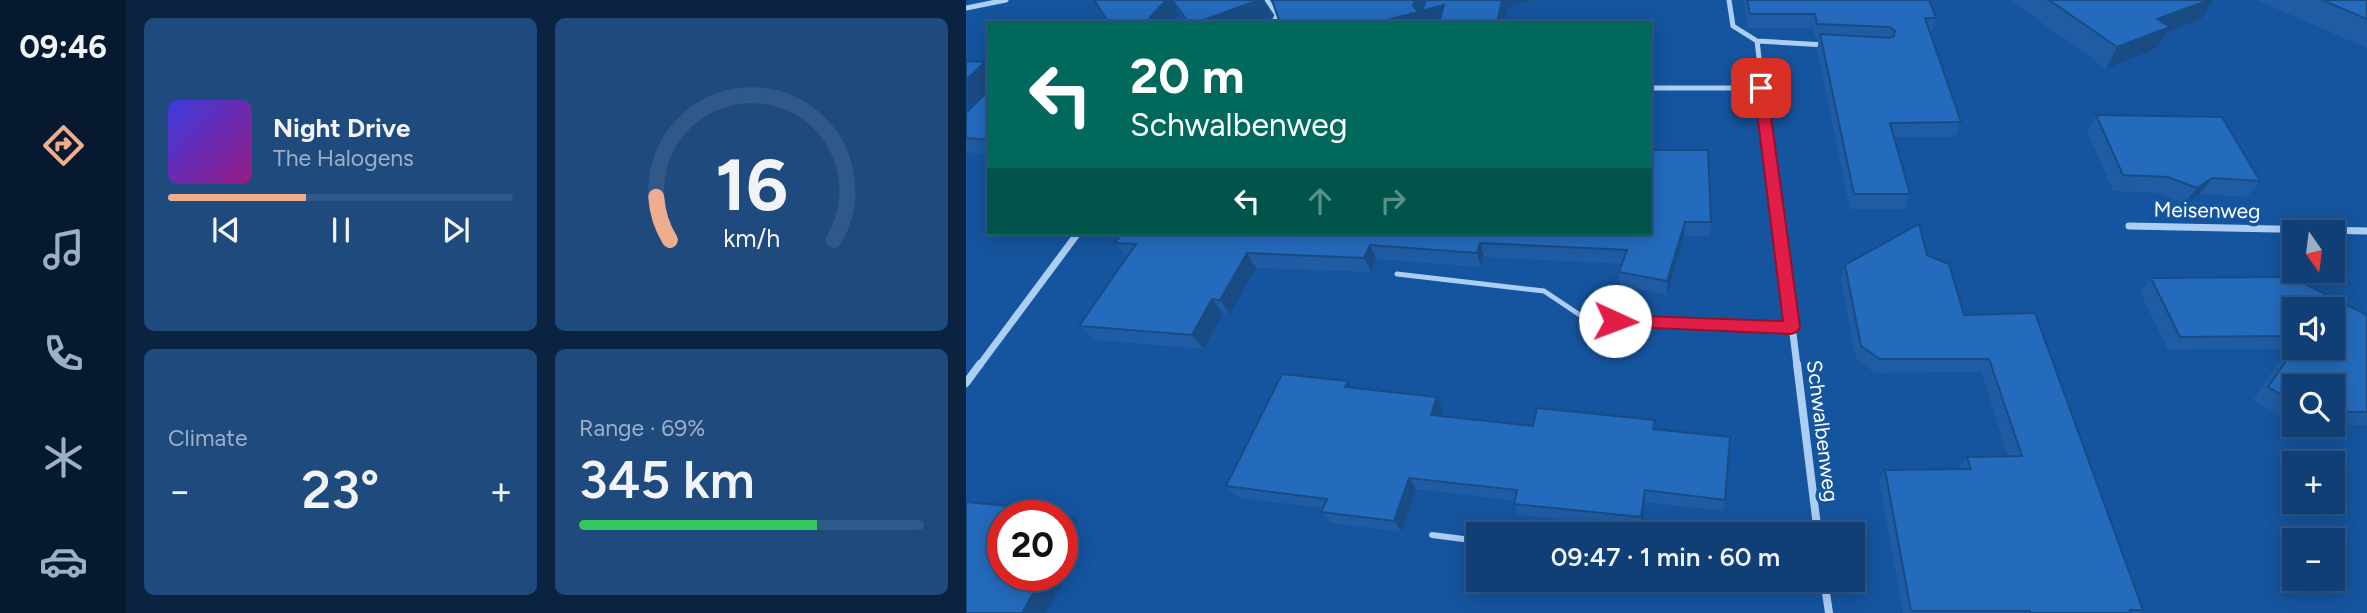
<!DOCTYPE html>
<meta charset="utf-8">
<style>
:root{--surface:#103f76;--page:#1e4a7e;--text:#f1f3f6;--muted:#9cafc5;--line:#305888;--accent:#eead8d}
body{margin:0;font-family:Figtree,sans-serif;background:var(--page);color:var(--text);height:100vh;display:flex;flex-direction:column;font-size:26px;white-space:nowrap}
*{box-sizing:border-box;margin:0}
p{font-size:23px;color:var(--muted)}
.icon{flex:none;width:38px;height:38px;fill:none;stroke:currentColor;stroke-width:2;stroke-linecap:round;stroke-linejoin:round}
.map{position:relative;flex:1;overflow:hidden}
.side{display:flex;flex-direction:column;gap:18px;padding:18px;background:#092341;width:840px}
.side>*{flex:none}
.top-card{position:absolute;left:21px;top:21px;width:665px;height:214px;border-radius:0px;box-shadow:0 4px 18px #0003,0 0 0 2px var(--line);background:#00695c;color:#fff;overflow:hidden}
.needle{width:46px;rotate:166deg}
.controls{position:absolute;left:1316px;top:220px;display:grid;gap:14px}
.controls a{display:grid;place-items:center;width:63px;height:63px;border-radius:0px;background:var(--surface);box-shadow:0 4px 18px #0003,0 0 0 2px var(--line);font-size:35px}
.speed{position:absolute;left:21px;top:500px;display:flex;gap:14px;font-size:35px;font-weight:700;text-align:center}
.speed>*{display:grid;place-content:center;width:91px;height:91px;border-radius:50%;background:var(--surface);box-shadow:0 4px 18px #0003,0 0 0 2px var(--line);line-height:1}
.speed .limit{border:10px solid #d22;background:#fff;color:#111}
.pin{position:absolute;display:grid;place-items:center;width:60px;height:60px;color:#fff;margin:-30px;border-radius:14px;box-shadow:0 4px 10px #0006}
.me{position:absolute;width:77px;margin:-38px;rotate:92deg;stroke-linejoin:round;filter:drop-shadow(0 0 5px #0008)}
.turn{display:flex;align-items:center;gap:24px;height:147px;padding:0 28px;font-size:32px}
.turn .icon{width:91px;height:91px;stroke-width:2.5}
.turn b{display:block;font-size:49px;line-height:60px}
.lanes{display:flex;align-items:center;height:66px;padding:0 28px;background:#0003;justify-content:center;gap:35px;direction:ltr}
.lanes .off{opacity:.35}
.big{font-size:52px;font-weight:600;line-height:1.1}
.side .widget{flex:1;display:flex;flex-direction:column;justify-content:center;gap:10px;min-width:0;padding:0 24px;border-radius:10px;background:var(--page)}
.side .dial{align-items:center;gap:0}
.dial svg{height:182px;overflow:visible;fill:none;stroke:var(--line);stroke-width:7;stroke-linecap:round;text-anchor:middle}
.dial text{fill:var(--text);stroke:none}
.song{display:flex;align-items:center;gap:21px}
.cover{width:84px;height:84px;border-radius:10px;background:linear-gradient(135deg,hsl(240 70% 55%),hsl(310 70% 35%))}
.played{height:7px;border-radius:4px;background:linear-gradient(90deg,var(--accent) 40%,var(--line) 40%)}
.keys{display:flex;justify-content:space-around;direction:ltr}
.heat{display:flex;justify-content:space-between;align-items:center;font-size:38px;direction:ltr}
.charge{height:10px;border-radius:5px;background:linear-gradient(90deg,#34c759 69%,var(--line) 0)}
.side .tiles{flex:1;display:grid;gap:18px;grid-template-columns:repeat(2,1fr)}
.trip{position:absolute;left:500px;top:522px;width:399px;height:70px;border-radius:0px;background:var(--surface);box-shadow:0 4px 18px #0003,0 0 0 2px var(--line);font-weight:600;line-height:70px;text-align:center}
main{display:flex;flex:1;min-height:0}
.tabs{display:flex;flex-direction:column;width:126px;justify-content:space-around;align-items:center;background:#06192f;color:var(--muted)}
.tabs .icon{width:49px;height:49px}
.tabs .selected{color:var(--accent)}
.tabs b{font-size:32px;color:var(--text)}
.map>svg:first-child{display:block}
</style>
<main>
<nav class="tabs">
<b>09:46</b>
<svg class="icon selected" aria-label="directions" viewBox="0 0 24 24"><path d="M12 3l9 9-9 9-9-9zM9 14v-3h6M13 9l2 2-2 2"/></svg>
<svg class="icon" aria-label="music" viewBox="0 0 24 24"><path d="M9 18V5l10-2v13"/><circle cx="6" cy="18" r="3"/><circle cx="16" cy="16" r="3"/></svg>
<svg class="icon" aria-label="phone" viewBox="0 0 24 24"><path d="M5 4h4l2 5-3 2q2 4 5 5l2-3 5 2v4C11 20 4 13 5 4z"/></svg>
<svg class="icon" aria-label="climate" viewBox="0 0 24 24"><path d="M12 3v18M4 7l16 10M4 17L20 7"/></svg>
<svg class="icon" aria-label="car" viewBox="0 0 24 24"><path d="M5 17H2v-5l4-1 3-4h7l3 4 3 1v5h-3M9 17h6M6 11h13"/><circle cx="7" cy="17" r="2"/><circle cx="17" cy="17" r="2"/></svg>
</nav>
<section class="side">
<div class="tiles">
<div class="widget">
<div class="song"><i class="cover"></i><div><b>Night Drive</b><p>The Halogens</p></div></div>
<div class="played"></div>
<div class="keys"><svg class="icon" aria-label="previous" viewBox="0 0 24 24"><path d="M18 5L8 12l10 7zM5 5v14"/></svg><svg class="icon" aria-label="pause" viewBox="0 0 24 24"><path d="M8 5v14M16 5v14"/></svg><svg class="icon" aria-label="next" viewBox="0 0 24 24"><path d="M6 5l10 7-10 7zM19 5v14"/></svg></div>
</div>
<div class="widget dial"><svg viewBox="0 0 100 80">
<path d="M14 69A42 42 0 1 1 86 69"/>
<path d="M14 69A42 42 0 0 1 8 50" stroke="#eead8d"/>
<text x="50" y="56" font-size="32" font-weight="700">16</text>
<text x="50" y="72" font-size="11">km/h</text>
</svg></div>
<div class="widget"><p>Climate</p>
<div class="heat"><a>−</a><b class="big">23°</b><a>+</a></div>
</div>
<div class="widget"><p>Range · 69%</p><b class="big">345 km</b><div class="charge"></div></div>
</div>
</section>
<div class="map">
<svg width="1401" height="613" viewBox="0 0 1401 613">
<rect width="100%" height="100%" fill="#15549e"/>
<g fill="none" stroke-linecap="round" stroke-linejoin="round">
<!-- lane-far2 -->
<path stroke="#adcef3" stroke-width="4.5" d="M 301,0 L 311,15 L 307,23"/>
<!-- lane-far1 -->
<path stroke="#adcef3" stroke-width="5" d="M 431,274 L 578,291 L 623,321 L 825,327"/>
<!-- lane -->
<path stroke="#adcef3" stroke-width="6" d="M 466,535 L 513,541
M 803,579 L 859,587"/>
<!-- street-far2 -->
<path stroke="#adcef3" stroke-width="5" d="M 763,0 L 767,26 L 791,41 L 859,45
M 0,8 L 40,0
M 791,41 L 806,165
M 684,88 L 795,88"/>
<!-- street-far1 -->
<path stroke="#adcef3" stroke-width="7" d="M 806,163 L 831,366
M 1163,226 L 1401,231
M 13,366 L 112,233"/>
<!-- street -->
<path stroke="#adcef3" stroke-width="8" d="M 831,364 L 852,534
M 0,383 L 14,364
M 858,579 L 863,613"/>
</g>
<!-- wall -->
<path fill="#1f5ca3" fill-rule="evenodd" d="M 128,0 L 298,0 L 305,15 L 285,23 L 220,23 L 213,13 Z
M 778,0 L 963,0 L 970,18 L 965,33 L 964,33 L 995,122 L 989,137 L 928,137 L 944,194 L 939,209 L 884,209 L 851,49 L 853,39 L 849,38 L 847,28 L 782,28 Z
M 1044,0 L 1247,0 L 1235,19 L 1200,33 L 1191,48 L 1140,69 Z
M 1290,0 L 1401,0 L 1401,48 Z
M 23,95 L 23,155 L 0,152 L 0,113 Z
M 1130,115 L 1294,181 L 1281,197 L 1234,194 L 1219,203 L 1191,193 L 1147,191 L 1121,131 Z
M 684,150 L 745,222 L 744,236 L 718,236 L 701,295 L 654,286 L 653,272 L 656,264 L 518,257 L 515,267 L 410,259 L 405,272 L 290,268 L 264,314 L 257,313 L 238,349 L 128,340 L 113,326 L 161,257 L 149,243 Z
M 961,255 L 998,315 L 1177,610 L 1172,613 L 937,613 L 913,481 L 919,470 L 993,470 L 993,468 L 1001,457 L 1042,456 L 1015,372 L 909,373 L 890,359 L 875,280 L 879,265 Z
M 1185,278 L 1401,315 L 1401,425 L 1367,425 L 1367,387 L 1328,387 L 1328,424 L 1287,400 L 1322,349 L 1202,350 L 1174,292 ZM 1328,310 L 1367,348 L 1328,348 Z
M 382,381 L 386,388 L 477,410 L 475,416 L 567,426 L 689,420 L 689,429 L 759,500 L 758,511 L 679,502 L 676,528 L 553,515 L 548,504 L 549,501 L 450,489 L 436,532 L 365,523 L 355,512 L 357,508 L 273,498 L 260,486 Z"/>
<!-- shaded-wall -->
<path fill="#194b84" d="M 200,0 L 206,0 L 213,13 L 204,23 L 179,23 Z
M 293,0 L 298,0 L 305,15 L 285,23 L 229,23 Z
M 450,0 L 461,0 L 478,5 L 480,23 L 410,23 L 447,5 Z
M 536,0 L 567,0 L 541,7 L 538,23 L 531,23 Z
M 1243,0 L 1247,0 L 1235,19 L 1200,33 L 1191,48 L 1140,69 L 1151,47 L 1191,19 Z
M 19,62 L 23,67 L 23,88 L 0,110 L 0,80 Z
M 1246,178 L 1234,194 L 1219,203 L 1231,188 Z
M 719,222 L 718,236 L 701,295 L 701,281 Z
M 514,243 L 518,257 L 515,267 L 511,253 Z
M 404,245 L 410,259 L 405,272 L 398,258 Z
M 281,253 L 290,268 L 264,314 L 254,300 Z
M 246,299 L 257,313 L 238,349 L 226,335 Z
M 382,381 L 390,394 L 379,387 Z
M 471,397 L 477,410 L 471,428 L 465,415 Z
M 443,478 L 450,489 L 436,532 L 428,521 Z
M 679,490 L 679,502 L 676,528 L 675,517 Z
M 96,511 L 113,521 L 96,551 L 96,516 L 93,516 Z
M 96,570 L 102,573 L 80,613 L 56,613 L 77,576 L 96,576 Z"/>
<!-- building -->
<path fill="#246bbd" stroke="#194b84" stroke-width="2" d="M 128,0 L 200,0 L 179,23 L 143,23 Z
M 206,0 L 293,0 L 229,23 L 223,23 Z
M 307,0 L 450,0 L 447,5 L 451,11 L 457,8 L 460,0 L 536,0 L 531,23 L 473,23 L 478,5 L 410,23 L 314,23 L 307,3 Z
M 781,0 L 963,0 L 970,18 L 959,18 L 995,122 L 924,123 L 944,194 L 888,194 L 854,34 L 924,38 L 928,36 L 929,31 L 924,27 L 851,24 L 849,14 L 784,14 Z
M 1083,0 L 1243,0 L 1191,19 L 1204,27 L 1151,47 Z
M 1356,0 L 1401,0 L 1401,19 Z
M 0,61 L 19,62 L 0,80 Z
M 18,95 L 23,95 L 23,140 L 0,138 L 0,113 Z
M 1130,115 L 1256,117 L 1294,181 L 1246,178 L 1231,188 L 1202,177 L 1157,175 Z
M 684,150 L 742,150 L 745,222 L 719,222 L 701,281 L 653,272 L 661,250 L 514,243 L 511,253 L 404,245 L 398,258 L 281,253 L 254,300 L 246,299 L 226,335 L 113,326 L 170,244 L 149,243 L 156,233 L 684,233 Z
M 953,224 L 961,255 L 983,264 L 998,315 L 1069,313 L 1177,610 L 1164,610 L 1165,613 L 1064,613 L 1064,611 L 945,611 L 919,470 L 1005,469 L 1001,457 L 1056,456 L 1023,359 L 914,359 L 895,346 L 879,265 Z
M 1325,277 L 1401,315 L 1401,412 L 1367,412 L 1367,387 L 1328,387 L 1328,402 L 1302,387 L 1329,348 L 1367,348 L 1367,310 L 1328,310 L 1328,336 L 1214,337 L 1185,278 Z
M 316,374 L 382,381 L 379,387 L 471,397 L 465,415 L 567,426 L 571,408 L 689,420 L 687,429 L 764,437 L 759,500 L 679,490 L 675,517 L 548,504 L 551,490 L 443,478 L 428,521 L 355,512 L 361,499 L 260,486 Z
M 0,502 L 96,511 L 93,516 L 37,516 L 37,576 L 77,576 L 56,613 L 0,613 Z"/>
<!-- route -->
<path fill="#e11d48" stroke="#92132f" stroke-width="2" d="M 795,84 L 801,88 L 834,327 L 831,332 L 825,334 L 643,326 L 641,321 L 643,317 L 649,315 L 817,321 L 788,88 Z"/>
<g text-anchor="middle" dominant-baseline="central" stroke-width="7" stroke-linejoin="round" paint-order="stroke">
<!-- street labels -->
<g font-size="21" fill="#fff" stroke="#15549e">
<text transform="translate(1241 210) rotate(1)">Meisenweg</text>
<text transform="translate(857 431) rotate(83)">Schwalbenweg</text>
</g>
</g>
</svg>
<div class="controls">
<a><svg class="needle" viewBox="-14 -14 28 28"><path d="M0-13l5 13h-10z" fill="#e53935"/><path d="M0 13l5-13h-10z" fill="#9cafc5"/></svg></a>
<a><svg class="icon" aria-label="sound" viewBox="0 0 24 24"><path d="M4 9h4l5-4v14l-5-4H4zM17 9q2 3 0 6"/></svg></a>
<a><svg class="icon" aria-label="search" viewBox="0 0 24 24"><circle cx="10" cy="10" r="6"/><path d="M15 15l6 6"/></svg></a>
<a>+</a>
<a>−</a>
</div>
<div class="speed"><div class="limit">20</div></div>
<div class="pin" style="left:795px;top:88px;background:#d93025"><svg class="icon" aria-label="arrive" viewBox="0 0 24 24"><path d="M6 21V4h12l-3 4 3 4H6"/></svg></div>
<svg class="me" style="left:649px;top:321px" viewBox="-20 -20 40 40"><circle r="19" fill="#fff"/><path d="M0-13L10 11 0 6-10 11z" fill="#e11d48"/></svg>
<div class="trip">09:47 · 1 min · 60 m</div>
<div class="top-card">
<div class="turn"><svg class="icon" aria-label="left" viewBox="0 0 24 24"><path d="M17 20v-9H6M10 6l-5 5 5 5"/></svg><div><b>20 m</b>Schwalbenweg</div></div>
<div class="lanes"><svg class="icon" aria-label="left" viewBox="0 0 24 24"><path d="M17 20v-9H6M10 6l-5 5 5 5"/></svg><svg class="icon off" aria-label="ahead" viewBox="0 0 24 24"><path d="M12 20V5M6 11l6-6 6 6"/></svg><svg class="icon off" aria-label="right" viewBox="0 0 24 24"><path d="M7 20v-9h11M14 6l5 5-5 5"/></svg></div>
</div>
</div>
</main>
